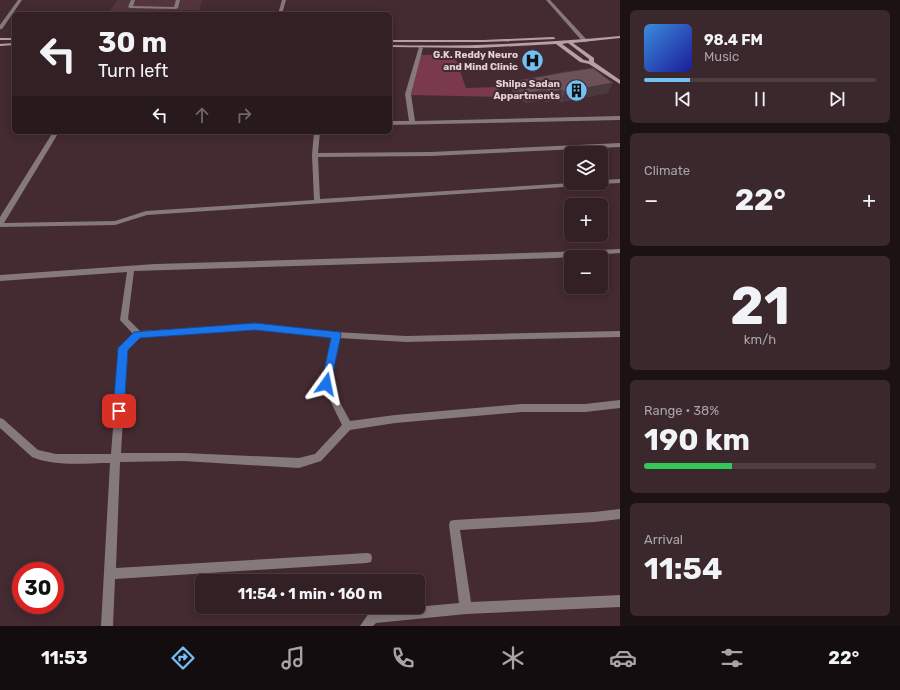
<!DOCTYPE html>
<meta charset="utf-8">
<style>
:root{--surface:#332025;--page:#3b282d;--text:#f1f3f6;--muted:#a9a3a7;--line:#4e3e42;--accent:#71c1f5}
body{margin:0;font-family:Rubik,sans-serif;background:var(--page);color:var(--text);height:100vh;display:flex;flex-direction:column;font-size:15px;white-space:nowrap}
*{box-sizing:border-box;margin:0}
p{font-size:13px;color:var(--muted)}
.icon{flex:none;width:22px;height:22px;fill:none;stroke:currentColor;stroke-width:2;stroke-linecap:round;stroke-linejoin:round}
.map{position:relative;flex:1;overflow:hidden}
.drawer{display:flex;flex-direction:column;gap:10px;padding:10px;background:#1c1214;width:280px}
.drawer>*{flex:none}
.hud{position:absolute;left:12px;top:12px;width:380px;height:122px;border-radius:6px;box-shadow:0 2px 10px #0003,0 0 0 1px var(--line);background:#332025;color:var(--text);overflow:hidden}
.tools{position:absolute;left:564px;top:146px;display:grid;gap:8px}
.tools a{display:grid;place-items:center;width:44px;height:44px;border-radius:6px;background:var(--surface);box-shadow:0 2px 10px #0003,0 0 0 1px var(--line);font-size:20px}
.speed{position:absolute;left:12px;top:562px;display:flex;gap:8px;font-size:20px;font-weight:700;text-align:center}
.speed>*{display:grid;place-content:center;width:52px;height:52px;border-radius:50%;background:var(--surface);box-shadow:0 2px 10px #0003,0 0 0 1px var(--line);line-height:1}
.speed .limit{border:6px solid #d22;background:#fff;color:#111}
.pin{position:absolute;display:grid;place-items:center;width:34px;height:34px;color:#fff;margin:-17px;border-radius:8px;box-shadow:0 2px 6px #0006}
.me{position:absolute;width:44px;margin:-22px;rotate:12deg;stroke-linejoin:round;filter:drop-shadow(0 0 3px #0008)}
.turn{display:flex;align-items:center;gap:14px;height:84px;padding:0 20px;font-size:18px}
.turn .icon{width:52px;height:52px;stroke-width:2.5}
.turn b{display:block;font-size:28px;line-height:34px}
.lanes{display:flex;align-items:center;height:38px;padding:0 20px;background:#0003;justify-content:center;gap:20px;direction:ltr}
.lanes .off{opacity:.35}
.big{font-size:30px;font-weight:700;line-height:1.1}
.drawer .widget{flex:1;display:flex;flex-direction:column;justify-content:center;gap:6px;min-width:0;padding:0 14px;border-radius:6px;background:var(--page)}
.drawer .dial{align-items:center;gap:0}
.dial b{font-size:52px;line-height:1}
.song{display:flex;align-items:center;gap:12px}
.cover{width:48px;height:48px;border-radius:6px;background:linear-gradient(135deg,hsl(210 70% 55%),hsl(240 70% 35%))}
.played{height:4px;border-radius:2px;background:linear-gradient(90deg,var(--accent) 20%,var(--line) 20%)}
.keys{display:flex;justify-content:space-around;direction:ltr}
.heat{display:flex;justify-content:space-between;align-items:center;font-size:22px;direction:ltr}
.charge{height:6px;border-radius:3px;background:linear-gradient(90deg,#34c759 38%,var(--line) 0)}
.trip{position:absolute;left:195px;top:574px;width:230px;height:40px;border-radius:6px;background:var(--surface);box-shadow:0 2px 10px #0003,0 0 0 1px var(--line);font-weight:700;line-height:40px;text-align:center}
.menu{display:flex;height:64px;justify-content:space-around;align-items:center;background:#140d0f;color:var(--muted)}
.menu .icon{width:28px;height:28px}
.menu .selected{color:var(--accent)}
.menu b{font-size:18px;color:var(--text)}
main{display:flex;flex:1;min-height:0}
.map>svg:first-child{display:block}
</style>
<main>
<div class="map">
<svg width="620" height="626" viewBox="0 0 620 626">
<rect width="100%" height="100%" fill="#442a31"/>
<!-- built -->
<path fill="#54353c" d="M 117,0 L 202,0 L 199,10 L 110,11 Z"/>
<!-- green -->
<path fill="#7b394d" d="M 454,54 L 466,88 L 497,87 L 503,97 L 411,95 L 419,55 Z"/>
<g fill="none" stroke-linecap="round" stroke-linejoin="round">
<!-- service -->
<path fill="#86797c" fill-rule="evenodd" d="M 18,0 L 22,0 L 2,29 L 0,29 L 0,25 Z
M 131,0 L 135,0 L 133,6 L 174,7 L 176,0 L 180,0 L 178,8 L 176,9 L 130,8 L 128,7 Z"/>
<!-- minor -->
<path fill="#86797c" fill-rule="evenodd" d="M 282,0 L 286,0 L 282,14 L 278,14 Z
M 419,47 L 423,48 L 411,94 L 415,121 L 620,116 L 620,120 L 390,125 L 390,121 L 409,121 L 405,94 Z
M 53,132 L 59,132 L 4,223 L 115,221 L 146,211 L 314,200 L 312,155 L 314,132 L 320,132 L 318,153 L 431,152 L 620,143 L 620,147 L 431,156 L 318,157 L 320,199 L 571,183 L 596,183 L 593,185 L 147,215 L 115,225 L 0,227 L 0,217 Z
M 620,179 L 620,183 L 601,184 L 598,183 L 601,183 L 601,180 Z
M 620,249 L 620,253 L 556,258 L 134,271 L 128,319 L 140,331 L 255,324 L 336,332 L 406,336 L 620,331 L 620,337 L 406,342 L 339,338 L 330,384 L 350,421 L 395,415 L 521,404 L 585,404 L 620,400 L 620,408 L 585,412 L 521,412 L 395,423 L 350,430 L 321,461 L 299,468 L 184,461 L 120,462 L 116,568 L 367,553 L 371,554 L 372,558 L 371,562 L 367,563 L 115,579 L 113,626 L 101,626 L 110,463 C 84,463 57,467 32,457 L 0,428 L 0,418 L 3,419 L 38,450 L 56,454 L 111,454 L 119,348 L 133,334 L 120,320 L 127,272 L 0,281 L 0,275 L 155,264 L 556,252 ZM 255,330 L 331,338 L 322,384 L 342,425 L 315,454 L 299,458 L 184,453 L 121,453 L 127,349 L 140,337 Z
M 620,509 L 620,519 L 594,522 L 460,530 L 471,602 L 620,595 L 620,607 L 466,614 L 376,623 L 373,626 L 360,626 L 369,613 L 373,611 L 459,603 L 449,525 L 450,521 L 454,520 L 594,512 Z"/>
<!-- tertiary -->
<path fill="#86797c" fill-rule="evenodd" d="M 546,0 L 550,0 L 587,40 L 587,42 L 583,42 Z"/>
<!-- secondary -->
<path fill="#b6a0a5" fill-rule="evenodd" d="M 620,36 L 620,38 L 573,43 L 594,58 L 594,62 L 620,80 L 620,84 L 589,64 L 580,62 L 556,44 L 477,48 L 390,47 L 390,45 C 467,47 543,43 620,36 ZM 568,43 L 589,59 L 589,61 L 584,60 L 562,44 Z
M 553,37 L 555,38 L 555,39 L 484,42 L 390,42 L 390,40 L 484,40 Z
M 0,38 L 14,38 L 14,40 L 0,40 Z
M 14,43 L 14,45 L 0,46 L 0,44 Z"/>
</g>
<!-- wall -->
<path fill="#5e464c" d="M 515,81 L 608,93 L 561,102 L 559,100 L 546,102 L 543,100 L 526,103 L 512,91 Z"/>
<!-- shaded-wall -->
<path fill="#4c393e" d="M 613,83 L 608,93 L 561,102 L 564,92 Z
M 546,90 L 543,100 L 526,103 L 529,93 Z
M 562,90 L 559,100 L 546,102 L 550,92 Z"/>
<!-- building -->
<path fill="#6d5158" stroke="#4c393e" d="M 593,68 L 613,83 L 564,92 L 562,90 L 550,92 L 546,90 L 529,93 L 515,81 L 565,72 Z"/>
<!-- route -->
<path fill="#1a73e8" stroke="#114b97" d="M 255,323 L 340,332 L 341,335 L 330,387 L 326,389 L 322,387 L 321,384 L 331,338 L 255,330 L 140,338 L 128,350 L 124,411 L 122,414 L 119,416 L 115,414 L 113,411 L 118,348 L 134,332 Z"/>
<!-- icons -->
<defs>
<symbol id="hospital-disc" viewBox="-11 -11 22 22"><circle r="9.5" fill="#71c1f5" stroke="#442a31"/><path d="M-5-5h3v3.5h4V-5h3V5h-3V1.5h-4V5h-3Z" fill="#111"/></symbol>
<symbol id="building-disc" viewBox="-11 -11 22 22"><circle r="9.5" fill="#71c1f5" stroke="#442a31"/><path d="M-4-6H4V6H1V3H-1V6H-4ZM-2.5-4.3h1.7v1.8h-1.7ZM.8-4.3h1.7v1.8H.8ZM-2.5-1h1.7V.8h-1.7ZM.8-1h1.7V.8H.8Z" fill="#111"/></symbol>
</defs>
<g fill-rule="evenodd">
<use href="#hospital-disc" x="520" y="48" width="25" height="25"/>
<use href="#building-disc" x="564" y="78" width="25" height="25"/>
</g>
<g text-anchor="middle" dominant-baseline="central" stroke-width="4" stroke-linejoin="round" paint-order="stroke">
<!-- far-poi labels -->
<g font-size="10" font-weight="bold" fill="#e3d2d6" stroke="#442a31" text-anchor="end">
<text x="518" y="55">G.K. Reddy Neuro<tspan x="518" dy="12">and Mind Clinic</tspan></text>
<text x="560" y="84">Shilpa Sadan<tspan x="560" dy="12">Appartments</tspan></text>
</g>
</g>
</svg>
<div class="tools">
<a><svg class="icon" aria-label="layers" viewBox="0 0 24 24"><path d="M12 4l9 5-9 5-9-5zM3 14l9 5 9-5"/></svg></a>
<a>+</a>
<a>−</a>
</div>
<div class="speed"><div class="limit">30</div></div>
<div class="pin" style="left:119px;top:411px;background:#d93025"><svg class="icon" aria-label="arrive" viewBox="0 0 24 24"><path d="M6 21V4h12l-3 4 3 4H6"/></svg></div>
<svg class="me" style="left:326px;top:384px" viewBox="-20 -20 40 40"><path d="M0-17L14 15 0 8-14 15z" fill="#1a73e8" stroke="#fff" stroke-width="4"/></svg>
<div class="trip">11:54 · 1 min · 160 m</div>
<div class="hud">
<div class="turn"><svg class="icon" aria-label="left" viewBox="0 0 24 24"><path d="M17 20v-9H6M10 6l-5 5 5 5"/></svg><div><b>30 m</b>Turn left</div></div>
<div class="lanes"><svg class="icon" aria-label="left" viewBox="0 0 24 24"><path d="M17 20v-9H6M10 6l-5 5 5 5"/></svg><svg class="icon off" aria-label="ahead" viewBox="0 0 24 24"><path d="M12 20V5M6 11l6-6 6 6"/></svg><svg class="icon off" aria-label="right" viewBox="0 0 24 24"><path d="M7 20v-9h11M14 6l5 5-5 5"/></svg></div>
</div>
</div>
<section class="drawer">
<div class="widget">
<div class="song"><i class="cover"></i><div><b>98.4 FM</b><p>Music</p></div></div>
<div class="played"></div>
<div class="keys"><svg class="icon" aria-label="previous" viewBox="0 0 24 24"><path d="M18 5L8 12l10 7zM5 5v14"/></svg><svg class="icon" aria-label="pause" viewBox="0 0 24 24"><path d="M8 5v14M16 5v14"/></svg><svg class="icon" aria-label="next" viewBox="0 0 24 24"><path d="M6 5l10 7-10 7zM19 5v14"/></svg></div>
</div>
<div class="widget"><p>Climate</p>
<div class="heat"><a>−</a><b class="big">22°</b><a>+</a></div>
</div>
<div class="widget dial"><b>21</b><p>km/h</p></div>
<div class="widget"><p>Range · 38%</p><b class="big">190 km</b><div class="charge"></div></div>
<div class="widget"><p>Arrival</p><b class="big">11:54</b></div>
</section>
</main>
<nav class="menu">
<b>11:53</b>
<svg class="icon selected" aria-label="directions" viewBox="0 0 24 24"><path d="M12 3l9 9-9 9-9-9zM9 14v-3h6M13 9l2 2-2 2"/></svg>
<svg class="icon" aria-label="music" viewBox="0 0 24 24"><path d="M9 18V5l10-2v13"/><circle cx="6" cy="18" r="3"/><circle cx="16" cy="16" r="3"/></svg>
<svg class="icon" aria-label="phone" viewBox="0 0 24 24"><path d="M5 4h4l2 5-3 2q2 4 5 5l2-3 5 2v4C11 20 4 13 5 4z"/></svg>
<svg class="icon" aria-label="climate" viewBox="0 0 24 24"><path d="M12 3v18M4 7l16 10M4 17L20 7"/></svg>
<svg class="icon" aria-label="car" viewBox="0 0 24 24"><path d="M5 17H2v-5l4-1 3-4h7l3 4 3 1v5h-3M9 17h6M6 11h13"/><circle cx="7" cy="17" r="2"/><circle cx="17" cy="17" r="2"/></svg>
<svg class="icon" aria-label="filters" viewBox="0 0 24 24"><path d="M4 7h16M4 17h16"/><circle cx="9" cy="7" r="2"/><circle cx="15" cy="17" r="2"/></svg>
<b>22°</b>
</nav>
